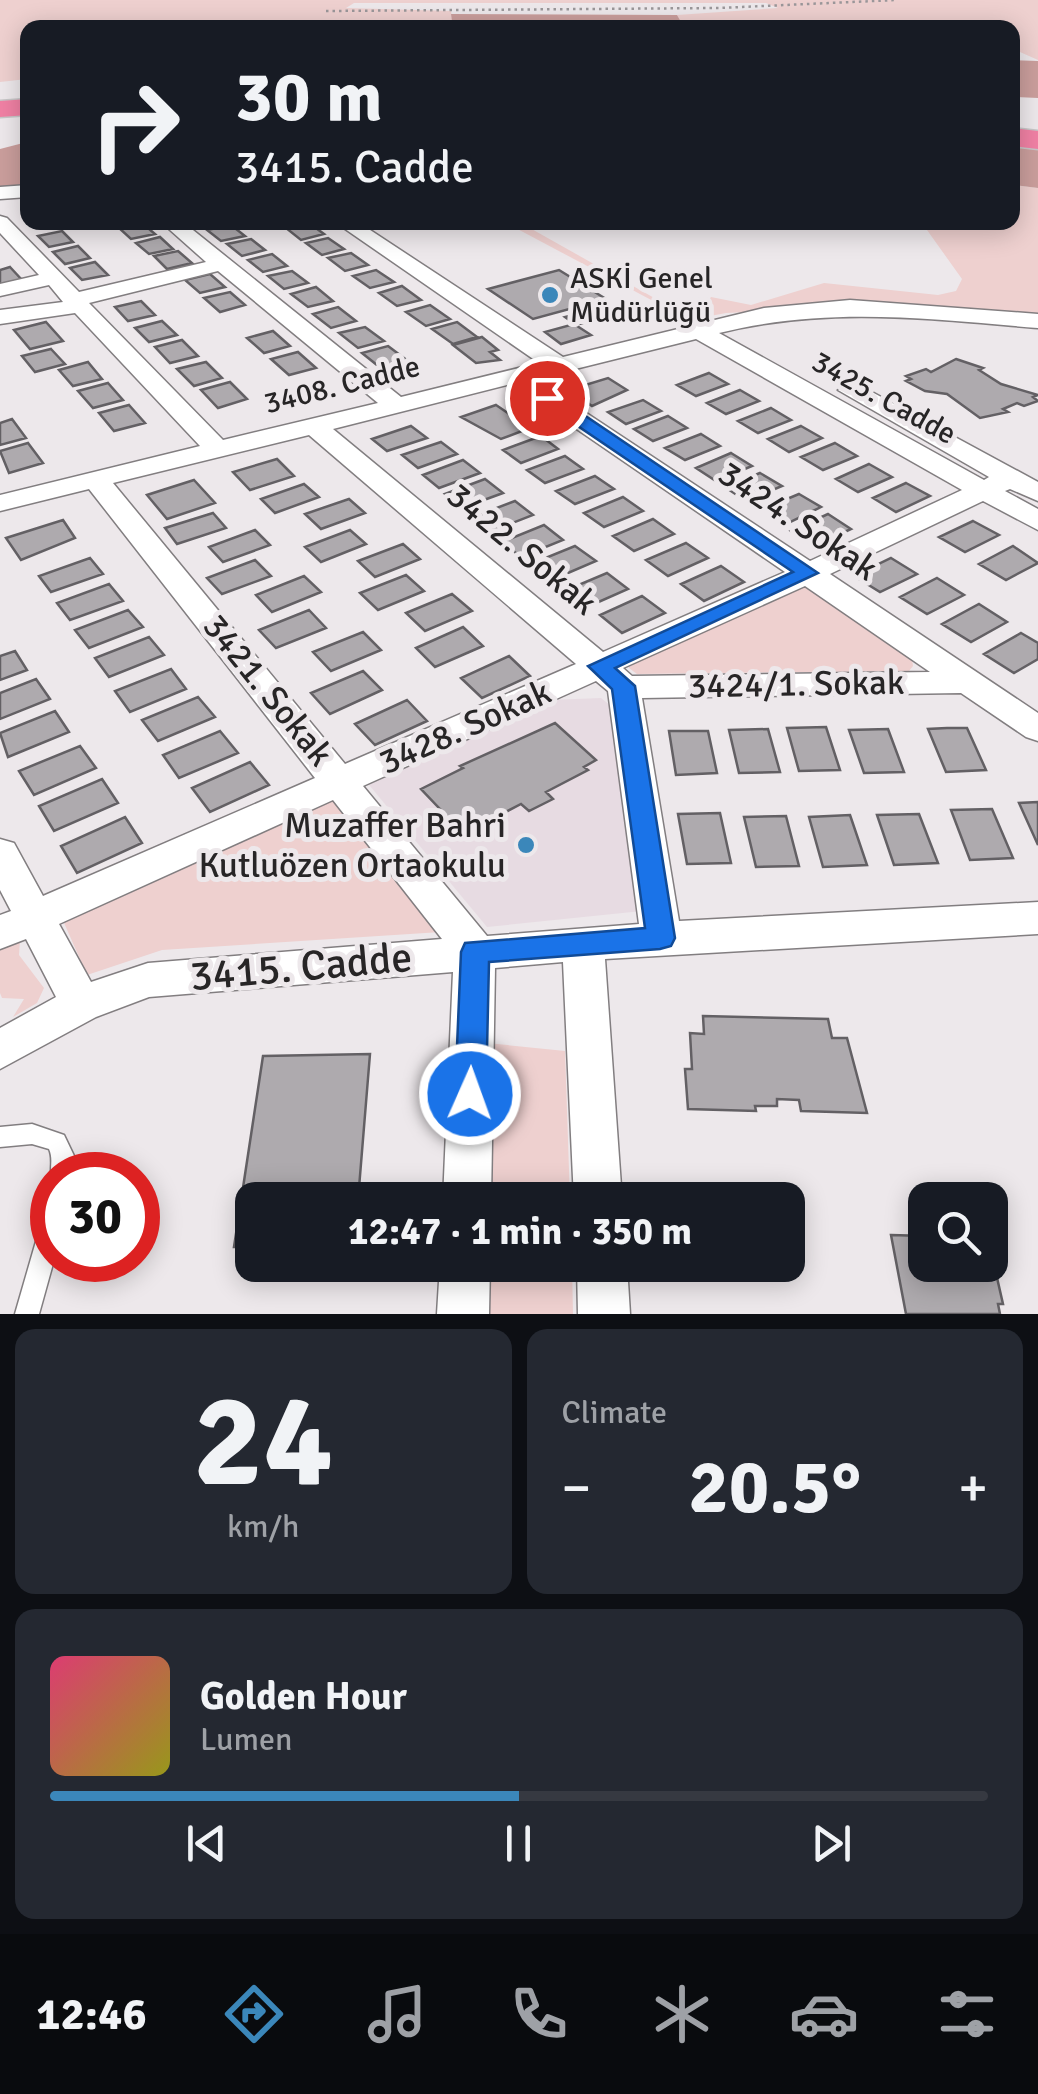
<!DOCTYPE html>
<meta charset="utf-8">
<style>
:root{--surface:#171b24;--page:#242831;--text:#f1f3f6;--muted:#9ea1a6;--line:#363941;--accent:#3b87ba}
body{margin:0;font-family:Signika,sans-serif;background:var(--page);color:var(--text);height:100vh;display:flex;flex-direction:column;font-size:38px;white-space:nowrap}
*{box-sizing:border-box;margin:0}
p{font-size:32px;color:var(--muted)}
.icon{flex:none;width:55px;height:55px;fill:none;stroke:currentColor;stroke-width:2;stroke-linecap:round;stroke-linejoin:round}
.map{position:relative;height:1314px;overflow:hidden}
.side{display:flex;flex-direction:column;gap:15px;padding:15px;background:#0d0f14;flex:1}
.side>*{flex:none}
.banner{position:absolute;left:20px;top:20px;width:1000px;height:210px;border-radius:20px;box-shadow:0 5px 25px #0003;background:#171b24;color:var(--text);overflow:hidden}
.controls{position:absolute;left:908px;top:1182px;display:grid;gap:20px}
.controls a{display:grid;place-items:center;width:100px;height:100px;border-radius:20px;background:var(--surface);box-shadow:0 5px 25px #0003;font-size:50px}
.speed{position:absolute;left:30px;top:1152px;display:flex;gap:20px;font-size:50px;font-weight:700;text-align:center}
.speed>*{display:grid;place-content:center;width:130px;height:130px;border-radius:50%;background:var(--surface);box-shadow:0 5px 25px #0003;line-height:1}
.speed .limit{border:15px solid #d22;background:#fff;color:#111}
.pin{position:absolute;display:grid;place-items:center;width:85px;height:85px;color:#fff;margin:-42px;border:5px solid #fff;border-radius:50%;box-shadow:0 2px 10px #0007}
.me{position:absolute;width:110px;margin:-55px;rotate:2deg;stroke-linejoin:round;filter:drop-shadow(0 0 8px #0008)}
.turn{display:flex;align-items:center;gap:35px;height:210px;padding:0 50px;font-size:45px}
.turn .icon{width:130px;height:130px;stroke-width:2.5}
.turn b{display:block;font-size:70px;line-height:85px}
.big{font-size:75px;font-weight:700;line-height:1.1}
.side .card{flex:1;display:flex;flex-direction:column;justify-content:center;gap:15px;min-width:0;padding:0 35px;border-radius:20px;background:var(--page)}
.side .dial{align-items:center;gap:0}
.dial b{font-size:130px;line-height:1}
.song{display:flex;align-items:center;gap:30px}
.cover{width:120px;height:120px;border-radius:15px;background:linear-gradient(135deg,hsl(340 70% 55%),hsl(60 70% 35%))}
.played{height:10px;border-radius:5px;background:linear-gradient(90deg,var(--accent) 50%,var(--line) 50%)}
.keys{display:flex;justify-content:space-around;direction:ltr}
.heat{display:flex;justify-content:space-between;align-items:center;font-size:55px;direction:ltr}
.side .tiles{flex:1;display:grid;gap:15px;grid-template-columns:1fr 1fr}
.card:last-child{grid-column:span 2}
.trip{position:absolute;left:235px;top:1182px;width:570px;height:100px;border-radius:20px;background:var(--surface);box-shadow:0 5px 25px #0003;font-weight:700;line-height:100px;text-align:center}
.menu{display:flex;height:160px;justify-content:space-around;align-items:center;background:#090b0e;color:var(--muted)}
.menu .icon{width:70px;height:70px}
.menu .on{color:var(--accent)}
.menu b{font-size:45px;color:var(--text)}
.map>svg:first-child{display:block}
</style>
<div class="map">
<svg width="1038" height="1314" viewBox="0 0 1038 1314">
<rect width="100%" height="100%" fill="#ede8eb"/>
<!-- built -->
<path fill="#e7dbe2" d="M 601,698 L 616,710 L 642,911 L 487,927 L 365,780 L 550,700 Z"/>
<!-- green -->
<path fill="#eed0cf" d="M 0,0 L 1038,0 L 1038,60 L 1013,49 L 1012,28 L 770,28 L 680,21 L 677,15 L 778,8 L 766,3 L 354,3 L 346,8 L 451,11 L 453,27 L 28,28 L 27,79 L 0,82 Z
M 1013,185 L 1038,188 L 1038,316 L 912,304 L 726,313 L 689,320 L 506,223 L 521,223 L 681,313 L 701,312 L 711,297 L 751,305 L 824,283 L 938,295 L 956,291 L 962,279 L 927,230 L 929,223 L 1012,222 Z
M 801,584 L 811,586 L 912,659 L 913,666 L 909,671 L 637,674 L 629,668 L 630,662 Z
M 340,799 L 441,932 L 162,950 L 87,975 L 61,916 L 319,803 Z
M 20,940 L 19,955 L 44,988 L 37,1003 L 13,1017 L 24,999 L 2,998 L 0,993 L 0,943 Z
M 487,1043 L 565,1051 L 570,1200 L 483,1200 Z
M 482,1265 L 572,1265 L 573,1314 L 480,1314 Z"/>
<!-- forest -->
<path fill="#ca9e9c" d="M 451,14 L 677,15 L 681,22 L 771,25 L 453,28 Z
M 1012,60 L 1038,61 L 1038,98 L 1013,97 Z
M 27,142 L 27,186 L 0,187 L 0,149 Z
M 1012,143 L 1038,145 L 1038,188 L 1013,185 Z"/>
<!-- building -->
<path fill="#aeaaae" stroke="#636064" stroke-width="2.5" d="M 142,223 L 155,234 L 131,239 L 119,228 Z
M 309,223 L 324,234 L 301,240 L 286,228 Z
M 231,225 L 245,236 L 221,241 L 207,230 Z
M 62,231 L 73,242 L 49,247 L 38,236 Z
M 160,237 L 173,249 L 149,254 L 136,243 Z
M 328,238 L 344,249 L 322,255 L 306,243 Z
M 251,239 L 265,250 L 242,256 L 227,244 Z
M 78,246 L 90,258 L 65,264 L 53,252 Z
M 178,251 L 192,263 L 167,269 L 154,256 Z
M 351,253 L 368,265 L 345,271 L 328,258 Z
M 272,254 L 287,266 L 263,272 L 248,260 Z
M 95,262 L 108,275 L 82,280 L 70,268 Z
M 10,267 L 22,280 L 0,285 L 0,270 Z
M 376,270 L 394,282 L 370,288 L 353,276 Z
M 559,270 L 606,299 L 533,319 L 488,289 Z
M 292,271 L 308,283 L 284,289 L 268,276 Z
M 210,274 L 225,287 L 200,293 L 185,280 Z
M 402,286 L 421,300 L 397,306 L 379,293 Z
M 316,287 L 333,301 L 308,307 L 291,294 Z
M 230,292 L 245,305 L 220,312 L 204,298 Z
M 141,301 L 155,315 L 128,321 L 115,307 Z
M 430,305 L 450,319 L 426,326 L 406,312 Z
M 338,307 L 356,321 L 331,328 L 313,314 Z
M 651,309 L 665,319 L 640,325 L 625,315 Z
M 592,310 L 604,317 L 576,325 L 565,317 Z
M 162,321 L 177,335 L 149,342 L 135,328 Z
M 46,322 L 63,341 L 30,349 L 14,330 Z
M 457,322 L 477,337 L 453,344 L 432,329 Z
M 574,324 L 591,335 L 561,344 L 545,332 Z
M 365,327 L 384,341 L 358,348 L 339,333 Z
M 273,331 L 290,346 L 264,353 L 247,338 Z
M 482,337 L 498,350 L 490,352 L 500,360 L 476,363 L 453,345 Z
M 182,340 L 198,356 L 170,363 L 155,347 Z
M 388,346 L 408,361 L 382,369 L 362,353 Z
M 51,349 L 65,364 L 35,372 L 22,356 Z
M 298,352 L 316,368 L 289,375 L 271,359 Z
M 956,359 L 983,368 L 979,370 L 1001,384 L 1038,395 L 1033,397 L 1038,401 L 1024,406 L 1017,403 L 1003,409 L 1008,412 L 980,418 L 947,394 L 925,391 L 906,381 L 911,379 L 906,376 L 926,369 L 931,372 Z
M 88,362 L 102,379 L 73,386 L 59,370 Z
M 206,362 L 222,378 L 194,386 L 177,369 Z
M 709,373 L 728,384 L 696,396 L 677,385 Z
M 608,378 L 627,390 L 592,406 L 569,390 Z
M 230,382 L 247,399 L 218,408 L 201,390 Z
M 108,383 L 123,400 L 93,408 L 78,391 Z
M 740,390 L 759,401 L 726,414 L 707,403 Z
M 643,400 L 661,411 L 626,424 L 608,412 Z
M 129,405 L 145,423 L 114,431 L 99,413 Z
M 496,405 L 530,428 L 501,439 L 461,417 Z
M 771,408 L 791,420 L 758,433 L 738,421 Z
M 668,416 L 687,428 L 653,441 L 634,429 Z
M 12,419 L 26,438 L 0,445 L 0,423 Z
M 411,426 L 427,438 L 387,451 L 372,439 Z
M 801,426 L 822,438 L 789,452 L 768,439 Z
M 701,434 L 720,446 L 685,460 L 665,448 Z
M 541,436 L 558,449 L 521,463 L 503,450 Z
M 441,442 L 457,454 L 418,468 L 402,455 Z
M 28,443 L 43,463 L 9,473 L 0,451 Z
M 835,443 L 857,456 L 823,470 L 801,457 Z
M 731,453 L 752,466 L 716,481 L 696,468 Z
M 565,456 L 583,469 L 545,483 L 527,470 Z
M 277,459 L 294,476 L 250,490 L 233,472 Z
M 463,460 L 480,473 L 439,488 L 423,475 Z
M 869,464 L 892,477 L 858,492 L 836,479 Z
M 760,473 L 782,486 L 746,501 L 725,487 Z
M 595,476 L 614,489 L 575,504 L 556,491 Z
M 485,479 L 503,493 L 462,508 L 445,494 Z
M 194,480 L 215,503 L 167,519 L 147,495 Z
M 906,483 L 930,496 L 896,512 L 873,498 Z
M 304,484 L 319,497 L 275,513 L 261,499 Z
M 799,494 L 821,507 L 786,524 L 763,509 Z
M 623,497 L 643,511 L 604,527 L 584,513 Z
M 349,499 L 365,513 L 321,529 L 305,514 Z
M 515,501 L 533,515 L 492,531 L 473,517 Z
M 213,513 L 226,528 L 177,544 L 165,528 Z
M 828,514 L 851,529 L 815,546 L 791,531 Z
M 653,519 L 674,534 L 634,551 L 613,536 Z
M 63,520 L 75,538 L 21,560 L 6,538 Z
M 973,521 L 999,535 L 965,552 L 939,537 Z
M 544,525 L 563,540 L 521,557 L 502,542 Z
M 255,530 L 270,545 L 223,562 L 209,547 Z
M 350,530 L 366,544 L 321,562 L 305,547 Z
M 686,543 L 708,558 L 668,576 L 646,560 Z
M 403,544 L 420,559 L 375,577 L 358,561 Z
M 575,546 L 596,561 L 554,579 L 533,563 Z
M 1013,546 L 1038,563 L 1006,580 L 979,564 Z
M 90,558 L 103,574 L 51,592 L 39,576 Z
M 891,558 L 917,574 L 880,592 L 854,576 Z
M 255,560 L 271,576 L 222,594 L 207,578 Z
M 721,566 L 744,582 L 704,601 L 681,584 Z
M 607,573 L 628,589 L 585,608 L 564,591 Z
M 406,575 L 424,591 L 378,610 L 360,593 Z
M 304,576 L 321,592 L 272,612 L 256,595 Z
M 937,578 L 964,595 L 927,614 L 900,597 Z
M 109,584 L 123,601 L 70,620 L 57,603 Z
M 452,594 L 472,611 L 425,631 L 406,613 Z
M 642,596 L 665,613 L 622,633 L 600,615 Z
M 979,604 L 1007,622 L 971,642 L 942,624 Z
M 128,610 L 143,627 L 89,648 L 75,630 Z
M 309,610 L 326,628 L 276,648 L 259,630 Z
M 463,627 L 483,646 L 435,667 L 416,648 Z
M 363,632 L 381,650 L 331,671 L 313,652 Z
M 1021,633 L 1038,643 L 1038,659 L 1014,673 L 984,654 Z
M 149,637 L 164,655 L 109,677 L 95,658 Z
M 15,651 L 27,670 L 0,680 L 0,656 Z
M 509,656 L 530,676 L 482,698 L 461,678 Z
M 171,669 L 186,689 L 130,712 L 115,691 Z
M 363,671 L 382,690 L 330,714 L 311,693 Z
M 36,679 L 50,699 L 0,719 L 0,693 Z
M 198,697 L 215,717 L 158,741 L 142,720 Z
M 407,700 L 427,721 L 375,745 L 355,724 Z
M 55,711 L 69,732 L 8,757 L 0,733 Z
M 555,723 L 596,760 L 584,767 L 588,770 L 546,792 L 553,799 L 529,811 L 521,804 L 475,828 L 472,824 L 460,830 L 421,789 L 463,768 L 460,766 Z
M 826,727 L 840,770 L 799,771 L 787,728 Z
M 947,728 L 967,728 L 986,770 L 946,772 L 928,729 Z
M 768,729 L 780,772 L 739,773 L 729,730 Z
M 888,729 L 904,772 L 864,773 L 849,730 Z
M 220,731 L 238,753 L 179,778 L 163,755 Z
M 669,731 L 708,731 L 717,773 L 676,775 Z
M 80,746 L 96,768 L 34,795 L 19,771 Z
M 250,762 L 269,785 L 210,812 L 192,788 Z
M 102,779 L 118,803 L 54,831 L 39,806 Z
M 1038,802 L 1038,845 L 1019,803 Z
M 992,809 L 1013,858 L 970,860 L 951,810 Z
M 720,813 L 731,863 L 687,864 L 678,814 Z
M 919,814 L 938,863 L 894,865 L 877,815 Z
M 850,815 L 867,865 L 823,867 L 809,817 Z
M 786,816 L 799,866 L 756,867 L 744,817 Z
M 125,817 L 142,843 L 77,873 L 61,846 Z
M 703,1016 L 828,1019 L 832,1038 L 847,1038 L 867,1113 L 801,1111 L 799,1100 L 777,1099 L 777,1106 L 755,1106 L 756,1111 L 688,1109 L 685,1069 L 692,1069 L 690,1033 L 704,1034 Z
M 370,1054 L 358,1200 L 252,1200 L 252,1247 L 234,1247 L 263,1056 Z
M 891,1235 L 925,1236 L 925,1265 L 990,1265 L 990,1247 L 1003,1304 L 998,1304 L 1000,1314 L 906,1314 Z"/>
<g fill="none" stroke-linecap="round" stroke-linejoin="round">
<defs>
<path id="lane" d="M 32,1124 L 64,1135 L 75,1158 L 73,1175 L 52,1175 L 52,1179 C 49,1169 54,1160 49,1149 L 32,1144 L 0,1147 L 0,1127 Z
M 52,1213 L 54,1260 L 39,1314 L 15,1314 L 41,1224 L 44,1216 Z"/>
<path id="street" d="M 28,185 L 28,197 L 0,199 L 0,187 Z
M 0,216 L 7,218 L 79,292 L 206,262 L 161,222 L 183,222 L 401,397 L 539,363 L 335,222 L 358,222 L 563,357 L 764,308 L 850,300 L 1038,314 L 1038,328 C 928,319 828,306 719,333 L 984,480 L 989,477 L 838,390 L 850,383 L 859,385 L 1038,482 L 1038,501 L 1010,489 L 1005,491 L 1038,509 L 1038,530 L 983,501 L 830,574 L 1038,713 L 1038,741 L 1026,737 L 961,693 L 642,698 L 679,921 L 1038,902 L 1038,934 L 605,959 L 622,1200 L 574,1200 L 563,962 L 495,968 L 491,1200 L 443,1200 L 453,972 L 149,997 L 96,1017 L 0,1069 L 0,1028 L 56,997 L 26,939 L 0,949 L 0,915 L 11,911 L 0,890 L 0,839 L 14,843 L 43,896 L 315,778 L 89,489 L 0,511 L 0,495 L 200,446 L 75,313 L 0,324 L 0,310 L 63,302 L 49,285 L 0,296 L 0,284 L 39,275 L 0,233 ZM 218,271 L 378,403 L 223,440 L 89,303 ZM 696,339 L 962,490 L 810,561 L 535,379 ZM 511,384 L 785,572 L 603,652 L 333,429 ZM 309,435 L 576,664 L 345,764 L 113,483 ZM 805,586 L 930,672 L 632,676 L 623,668 ZM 596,681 L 608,691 L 639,924 L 487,936 L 363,786 ZM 333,800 L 442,939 L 148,963 L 91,982 L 59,924 Z
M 440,1265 L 490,1265 L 489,1314 L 437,1314 Z
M 577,1265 L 627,1265 L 630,1314 L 578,1314 Z"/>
<path id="highway" d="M 28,99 L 28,115 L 0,117 L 0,101 Z
M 1012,128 L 1038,131 L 1038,149 L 1012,146 Z"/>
</defs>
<!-- lane casing -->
<use href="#lane" stroke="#827e80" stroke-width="3"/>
<!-- street casing -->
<use href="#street" stroke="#827e80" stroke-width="3"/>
<!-- highway casing -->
<use href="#highway" stroke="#c7c6c7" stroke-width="3"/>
<!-- path -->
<path stroke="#9b979a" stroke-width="2.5" stroke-dasharray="2.5 4" stroke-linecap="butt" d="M 326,11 L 719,8 L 896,0"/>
<!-- lane -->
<use href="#lane" fill="#fff" fill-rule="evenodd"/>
<!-- street -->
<use href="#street" fill="#fff" fill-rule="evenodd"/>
<!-- highway -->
<use href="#highway" fill="#f081a4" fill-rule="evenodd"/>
</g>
<!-- route -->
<path fill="#1a73e8" stroke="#114b97" stroke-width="2.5" d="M 541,394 L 553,394 L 818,573 L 615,668 L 635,686 L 675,938 L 671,946 L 660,949 L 489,962 L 486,1094 L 482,1103 L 470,1108 L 459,1103 L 455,1094 L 461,952 L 465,943 L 645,928 L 612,689 L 588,666 L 793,572 L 541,401 Z"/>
<!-- markers -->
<g fill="#3b87ba" stroke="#ede8eb" stroke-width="4">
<circle cx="550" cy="295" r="10"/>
<circle cx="526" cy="845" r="10"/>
</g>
<g text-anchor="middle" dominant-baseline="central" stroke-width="10" stroke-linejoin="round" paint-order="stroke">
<!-- far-poi labels -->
<g font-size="30" fill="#272526" stroke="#ede8eb" text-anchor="start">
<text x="570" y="278">ASKİ Genel<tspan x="570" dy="34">Müdürlüğü</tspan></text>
</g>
<!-- far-street labels -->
<g font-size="30" fill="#272526" stroke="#ede8eb">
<text transform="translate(342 385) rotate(-14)">3408. Cadde</text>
<text transform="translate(884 398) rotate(29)">3425. Cadde</text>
</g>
<!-- street labels -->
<g font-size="35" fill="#272526" stroke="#ede8eb">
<text transform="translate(798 521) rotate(34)">3424. Sokak</text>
<text transform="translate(522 549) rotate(40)">3422. Sokak</text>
<text transform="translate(796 684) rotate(-1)">3424/1. Sokak</text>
<text transform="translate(268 690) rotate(51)">3421. Sokak</text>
<text transform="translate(465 727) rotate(-24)">3428. Sokak</text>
</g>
<!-- poi labels -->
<g font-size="35" fill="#272526" stroke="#ede8eb" text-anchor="end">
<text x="506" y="825">Muzaffer Bahri<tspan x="506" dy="40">Kutluözen Ortaokulu</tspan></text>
</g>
<!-- near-street labels -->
<g font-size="42" fill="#272526" stroke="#ede8eb">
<text transform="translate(301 967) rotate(-5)">3415. Cadde</text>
</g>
</g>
</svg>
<div class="controls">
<a><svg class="icon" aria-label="search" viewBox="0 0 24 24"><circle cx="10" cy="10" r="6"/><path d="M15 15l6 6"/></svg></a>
</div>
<div class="speed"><div class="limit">30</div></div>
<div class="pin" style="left:547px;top:398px;background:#d93025"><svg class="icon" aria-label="arrive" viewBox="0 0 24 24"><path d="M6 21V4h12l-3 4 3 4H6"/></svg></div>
<svg class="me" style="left:470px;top:1094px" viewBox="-20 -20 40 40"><circle r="17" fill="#1a73e8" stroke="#fff" stroke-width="3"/><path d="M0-11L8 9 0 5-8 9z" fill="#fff"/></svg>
<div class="trip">12:47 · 1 min · 350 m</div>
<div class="banner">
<div class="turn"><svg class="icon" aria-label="right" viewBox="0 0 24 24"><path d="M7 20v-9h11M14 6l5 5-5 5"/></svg><div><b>30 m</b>3415. Cadde</div></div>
</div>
</div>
<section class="side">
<div class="tiles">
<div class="card dial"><b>24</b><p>km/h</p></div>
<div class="card"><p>Climate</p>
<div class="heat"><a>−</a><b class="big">20.5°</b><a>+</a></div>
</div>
<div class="card">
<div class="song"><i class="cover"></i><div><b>Golden Hour</b><p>Lumen</p></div></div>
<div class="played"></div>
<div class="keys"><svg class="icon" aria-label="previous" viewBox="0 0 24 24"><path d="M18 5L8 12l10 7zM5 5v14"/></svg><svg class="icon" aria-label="pause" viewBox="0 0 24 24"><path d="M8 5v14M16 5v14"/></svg><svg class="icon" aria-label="next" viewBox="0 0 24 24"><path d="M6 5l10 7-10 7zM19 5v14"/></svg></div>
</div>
</div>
</section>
<nav class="menu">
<b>12:46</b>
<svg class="icon on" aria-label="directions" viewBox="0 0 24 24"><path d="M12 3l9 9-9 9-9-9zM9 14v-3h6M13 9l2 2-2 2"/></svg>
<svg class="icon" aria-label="music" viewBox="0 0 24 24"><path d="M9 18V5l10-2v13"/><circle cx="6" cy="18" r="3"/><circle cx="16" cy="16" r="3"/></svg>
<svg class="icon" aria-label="phone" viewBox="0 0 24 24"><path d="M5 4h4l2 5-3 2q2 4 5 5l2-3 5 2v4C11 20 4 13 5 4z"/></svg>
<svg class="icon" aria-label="climate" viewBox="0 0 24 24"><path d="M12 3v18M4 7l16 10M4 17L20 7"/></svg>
<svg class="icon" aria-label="car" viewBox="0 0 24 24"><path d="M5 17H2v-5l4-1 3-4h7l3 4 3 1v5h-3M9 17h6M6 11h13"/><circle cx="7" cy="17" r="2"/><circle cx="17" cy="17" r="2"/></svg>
<svg class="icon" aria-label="filters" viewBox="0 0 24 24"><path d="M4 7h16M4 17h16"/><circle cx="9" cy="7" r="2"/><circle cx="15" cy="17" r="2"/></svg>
</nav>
